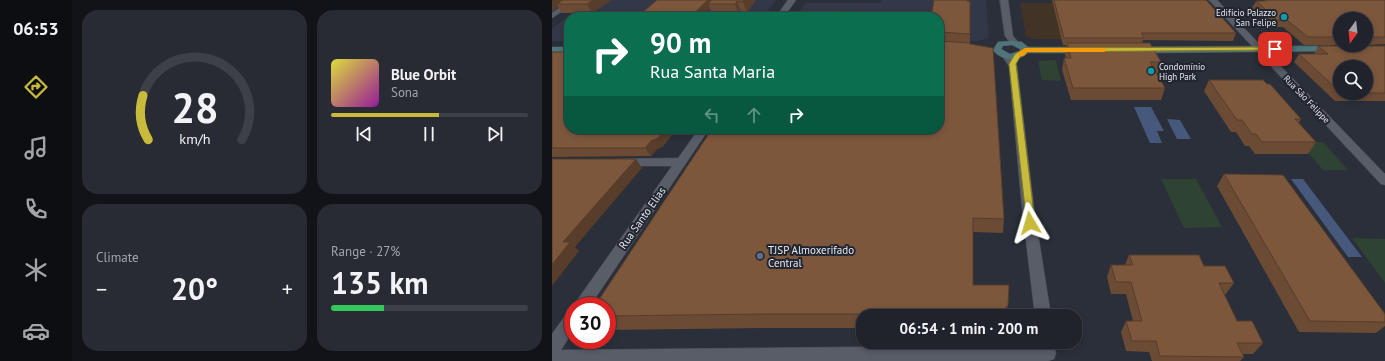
<!DOCTYPE html>
<meta charset="utf-8">
<style>
:root{--surface:#20232b;--page:#282b33;--text:#f1f3f6;--muted:#a2a4a9;--line:#3d4047;--accent:#c8bb3b}
body{margin:0;font-family:"PT Sans",sans-serif;background:var(--page);color:var(--text);height:100vh;display:flex;flex-direction:column;font-size:15px;white-space:nowrap}
*{box-sizing:border-box;margin:0}
p{font-size:13px;color:var(--muted)}
.icon{flex:none;width:22px;height:22px;fill:none;stroke:currentColor;stroke-width:2;stroke-linecap:round;stroke-linejoin:round}
.map{position:relative;flex:1;overflow:hidden}
.sheet{display:flex;flex-direction:column;gap:10px;padding:10px;background:#121318;width:480px}
.sheet>*{flex:none}
.hud{position:absolute;left:12px;top:12px;width:380px;height:122px;border-radius:16px;box-shadow:0 2px 6px #0003,0 0 0 1px var(--line);background:#0b6e4f;color:#fff;overflow:hidden}
.needle{width:26px;rotate:195deg}
.buttons{position:absolute;left:781px;top:12px;display:grid;gap:8px}
.buttons a{display:grid;place-items:center;width:40px;height:40px;border-radius:50%;background:var(--surface);box-shadow:0 2px 6px #0003,0 0 0 1px var(--line);font-size:20px}
.speed{position:absolute;left:12px;top:297px;display:flex;gap:8px;font-size:20px;font-weight:700;text-align:center}
.speed>*{display:grid;place-content:center;width:52px;height:52px;border-radius:50%;background:var(--surface);box-shadow:0 2px 6px #0003,0 0 0 1px var(--line);line-height:1}
.speed .limit{border:6px solid #d22;background:#fff;color:#111}
.pin{position:absolute;display:grid;place-items:center;width:34px;height:34px;color:#fff;margin:-17px;border-radius:8px;box-shadow:0 2px 6px #0006}
.me{position:absolute;width:44px;margin:-22px;rotate:353deg;stroke-linejoin:round;filter:drop-shadow(0 0 3px #0008)}
.turn{display:flex;align-items:center;gap:14px;height:84px;padding:0 20px;font-size:18px}
.turn .icon{width:52px;height:52px;stroke-width:2.5}
.turn b{display:block;font-size:28px;line-height:34px}
.lanes{display:flex;align-items:center;height:38px;padding:0 20px;background:#0003;justify-content:center;gap:20px;direction:ltr}
.lanes .off{opacity:.35}
.big{font-size:30px;font-weight:600;line-height:1.1}
.sheet .tile{flex:1;display:flex;flex-direction:column;justify-content:center;gap:6px;min-width:0;padding:0 14px;border-radius:16px;background:var(--page)}
.sheet .dial{align-items:center;gap:0}
.dial svg{height:104px;overflow:visible;fill:none;stroke:var(--line);stroke-width:7;stroke-linecap:round;text-anchor:middle}
.dial text{fill:var(--text);stroke:none}
.song{display:flex;align-items:center;gap:12px}
.cover{width:48px;height:48px;border-radius:6px;background:linear-gradient(135deg,hsl(60 70% 55%),hsl(300 70% 35%))}
.played{height:4px;border-radius:2px;background:linear-gradient(90deg,var(--accent) 55%,var(--line) 55%)}
.keys{display:flex;justify-content:space-around;direction:ltr}
.heat{display:flex;justify-content:space-between;align-items:center;font-size:22px;direction:ltr}
.charge{height:6px;border-radius:3px;background:linear-gradient(90deg,#34c759 27%,var(--line) 0)}
.sheet .tiles{flex:1;display:grid;gap:10px;grid-template-columns:repeat(2,1fr)}
.trip{position:absolute;left:304px;top:309px;width:226px;height:40px;border-radius:16px;background:var(--surface);box-shadow:0 2px 6px #0003,0 0 0 1px var(--line);font-weight:600;line-height:40px;text-align:center}
main{display:flex;flex:1;min-height:0}
.tabs{display:flex;flex-direction:column;width:72px;justify-content:space-around;align-items:center;background:#0d0e11;color:var(--muted)}
.tabs .icon{width:28px;height:28px}
.tabs .current{color:var(--accent)}
.tabs b{font-size:18px;color:var(--text)}
.map>svg:first-child{display:block}
</style>
<main>
<nav class="tabs">
<b>06:53</b>
<svg class="icon current" aria-label="directions" viewBox="0 0 24 24"><path d="M12 3l9 9-9 9-9-9zM9 14v-3h6M13 9l2 2-2 2"/></svg>
<svg class="icon" aria-label="music" viewBox="0 0 24 24"><path d="M9 18V5l10-2v13"/><circle cx="6" cy="18" r="3"/><circle cx="16" cy="16" r="3"/></svg>
<svg class="icon" aria-label="phone" viewBox="0 0 24 24"><path d="M5 4h4l2 5-3 2q2 4 5 5l2-3 5 2v4C11 20 4 13 5 4z"/></svg>
<svg class="icon" aria-label="climate" viewBox="0 0 24 24"><path d="M12 3v18M4 7l16 10M4 17L20 7"/></svg>
<svg class="icon" aria-label="car" viewBox="0 0 24 24"><path d="M5 17H2v-5l4-1 3-4h7l3 4 3 1v5h-3M9 17h6M6 11h13"/><circle cx="7" cy="17" r="2"/><circle cx="17" cy="17" r="2"/></svg>
</nav>
<section class="sheet">
<div class="tiles">
<div class="tile dial"><svg viewBox="0 0 100 80">
<path d="M14 69A42 42 0 1 1 86 69"/>
<path d="M14 69A42 42 0 0 1 10 35" stroke="#c8bb3b"/>
<text x="50" y="56" font-size="32" font-weight="700">28</text>
<text x="50" y="72" font-size="11">km/h</text>
</svg></div>
<div class="tile">
<div class="song"><i class="cover"></i><div><b>Blue Orbit</b><p>Sona</p></div></div>
<div class="played"></div>
<div class="keys"><svg class="icon" aria-label="previous" viewBox="0 0 24 24"><path d="M18 5L8 12l10 7zM5 5v14"/></svg><svg class="icon" aria-label="pause" viewBox="0 0 24 24"><path d="M8 5v14M16 5v14"/></svg><svg class="icon" aria-label="next" viewBox="0 0 24 24"><path d="M6 5l10 7-10 7zM19 5v14"/></svg></div>
</div>
<div class="tile"><p>Climate</p>
<div class="heat"><a>−</a><b class="big">20°</b><a>+</a></div>
</div>
<div class="tile"><p>Range · 27%</p><b class="big">135 km</b><div class="charge"></div></div>
</div>
</section>
<div class="map">
<svg width="833" height="361" viewBox="0 0 833 361">
<rect width="100%" height="100%" fill="#2a2f39"/>
<!-- built -->
<path fill="#323847" d="M 41,0 L 224,0 L 211,17 L 17,17 L 17,41 L 0,41 L 0,28 Z
M 330,0 L 434,0 L 437,38 L 426,41 L 387,41 L 387,17 L 245,17 L 253,3 L 328,3 Z"/>
<!-- industrial -->
<path fill="#413326" d="M 468,3 L 549,3 L 565,40 L 480,39 L 474,37 Z"/>
<!-- green -->
<path fill="#2e4332" d="M 249,10 L 366,12 L 365,17 L 245,17 Z
M 504,60 L 509,81 L 490,80 L 486,61 Z
M 747,142 L 771,142 L 796,170 L 771,170 Z
M 609,179 L 644,179 L 670,227 L 632,228 Z
M 800,238 L 833,239 L 833,283 Z"/>
<!-- water -->
<path fill="#46587c" d="M 582,107 L 599,107 L 612,131 L 605,131 L 610,143 L 598,143 Z
M 615,119 L 628,120 L 639,139 L 625,139 Z
M 739,179 L 751,179 L 810,257 L 796,257 Z"/>
<g fill="none" stroke-linecap="round" stroke-linejoin="round">
<defs>
<path id="street" d="M 19,0 L 28,0 L 0,18 L 0,13 Z
M 236,0 L 244,0 L 232,17 L 224,17 Z
M 448,0 L 456,0 L 461,36 L 467,43 L 466,45 L 460,45 L 453,36 Z
M 657,0 L 665,0 L 833,174 L 833,185 L 829,184 Z
M 454,53 L 457,54 L 465,66 L 482,208 L 499,316 L 483,316 L 470,208 L 457,66 L 450,56 Z
M 147,129 L 157,129 L 38,306 L 21,306 L 120,166 L 69,166 L 65,165 L 63,162 L 65,159 L 126,158 Z
M 21,311 L 21,331 L 9,350 L 496,345 L 502,347 L 504,353 L 502,359 L 496,361 L 0,361 L 0,334 L 15,313 Z"/>
<path id="secondary" d="M 460,41 L 470,42 L 476,47 L 530,47 L 534,50 L 530,53 L 476,53 C 466,62 449,61 441,50 L 446,42 ZM 460,45 L 468,49 L 468,51 L 458,54 L 449,49 L 451,46 Z
M 780,46 L 784,49 L 783,51 L 586,53 L 582,50 L 586,47 Z
M 0,47 L 17,47 L 17,53 L 0,53 Z"/>
</defs>
<!-- street casing -->
<use href="#street" stroke="#4a4e56" stroke-width="1"/>
<!-- secondary casing -->
<use href="#secondary" stroke="#4a4e56" stroke-width="1"/>
<!-- street -->
<use href="#street" fill="#585d68" fill-rule="evenodd"/>
<!-- secondary -->
<use href="#secondary" fill="#4e7579" fill-rule="evenodd"/>
</g>
<!-- wall -->
<path fill="#6b4b34" fill-rule="evenodd" d="M 0,0 L 59,0 L 40,13 L 10,13 L 6,7 L 0,12 Z
M 105,0 L 204,0 L 195,12 L 189,12 L 187,15 L 160,15 L 158,8 L 149,17 L 85,17 Z
M 500,0 L 654,0 L 684,33 L 681,41 L 591,40 L 590,43 L 609,62 L 606,73 L 605,73 L 613,88 L 609,100 L 519,100 L 510,70 L 512,58 L 514,58 L 513,54 L 514,45 L 511,45 Z
M 712,0 L 833,0 L 833,44 L 814,45 L 814,19 L 788,19 L 788,45 L 752,45 L 731,27 L 721,27 L 700,8 L 704,1 L 712,1 Z
M 416,1 L 418,1 L 418,44 L 452,219 L 451,233 L 421,232 L 421,285 L 456,305 L 455,316 L 311,316 L 311,328 L 220,328 L 55,330 L 55,316 L 387,129 L 387,17 Z
M 766,46 L 833,46 L 833,101 L 783,101 L 742,62 L 747,54 L 763,54 L 762,54 ZM 788,67 L 814,93 L 788,93 Z
M 0,52 L 17,129 L 125,129 L 111,146 L 104,150 L 99,156 L 0,157 Z
M 657,80 L 715,84 L 749,119 L 747,123 L 764,142 L 756,154 L 703,154 L 697,146 L 693,146 L 684,132 L 679,132 L 652,91 Z
M 672,174 L 833,314 L 833,326 L 824,333 L 747,332 L 665,186 Z
M 577,255 L 652,266 L 682,283 L 673,295 L 672,295 L 685,321 L 711,343 L 701,354 L 690,354 L 692,357 L 688,361 L 600,361 L 597,352 L 574,351 L 569,332 L 574,321 L 581,321 L 574,294 L 559,294 L 555,277 L 559,265 L 573,265 Z"/>
<!-- shaded-wall -->
<path fill="#573d2a" d="M 0,0 L 16,0 L 5,4 L 6,7 L 0,12 Z
M 41,0 L 59,0 L 40,13 L 35,4 Z
M 156,0 L 162,0 L 156,4 L 158,8 L 149,17 L 138,17 Z
M 192,0 L 204,0 L 195,12 L 191,2 Z
M 185,1 L 189,12 L 187,15 L 183,4 Z
M 113,129 L 125,129 L 111,146 L 104,150 L 99,156 L 93,148 L 99,141 Z
M 84,159 L 90,168 L 23,247 L 27,251 L 0,286 L 0,265 L 11,242 Z
M 456,305 L 455,316 L 445,316 L 445,314 Z"/>
<!-- building -->
<path fill="#7c573c" stroke="#573d2a" d="M 11,0 L 41,0 L 35,4 L 5,4 Z
M 105,0 L 156,0 L 138,17 L 85,17 Z
M 160,0 L 192,0 L 191,2 L 185,1 L 183,4 L 156,4 Z
M 382,0 L 415,0 L 415,1 L 418,1 L 418,34 L 387,32 L 387,17 L 379,17 Z
M 502,0 L 654,0 L 684,33 L 589,33 L 592,38 L 512,38 Z
M 713,0 L 833,0 L 833,37 L 814,37 L 814,19 L 788,19 L 788,37 L 756,37 L 735,20 L 725,20 L 704,1 L 714,1 Z
M 387,41 L 418,43 L 418,44 L 441,48 L 452,219 L 421,218 L 421,285 L 457,285 L 456,305 L 452,310 L 445,314 L 212,314 L 55,316 L 55,306 L 43,306 L 46,301 L 160,129 L 387,129 Z
M 515,43 L 598,43 L 609,62 L 598,62 L 613,88 L 521,88 L 512,58 L 519,58 Z
M 766,46 L 833,46 L 833,93 L 789,93 L 814,93 L 814,67 L 788,67 L 788,92 L 747,54 L 776,54 Z
M 0,52 L 17,52 L 17,129 L 113,129 L 106,138 L 99,141 L 93,148 L 0,148 Z
M 657,80 L 711,80 L 715,84 L 718,84 L 749,119 L 743,119 L 764,142 L 710,142 L 704,134 L 700,134 L 690,120 L 685,120 Z
M 0,159 L 84,159 L 11,242 L 18,242 L 0,265 Z
M 672,174 L 731,175 L 833,314 L 833,322 L 758,321 Z
M 577,255 L 647,255 L 652,266 L 673,266 L 682,283 L 667,283 L 685,321 L 700,321 L 711,343 L 685,343 L 692,357 L 608,356 L 604,341 L 580,341 L 574,321 L 590,321 L 579,282 L 564,282 L 559,265 L 581,265 Z"/>
<!-- route -->
<path fill="#c8bb3b" stroke="#827a26" d="M 723,47 L 727,49 L 726,50 L 475,52 L 473,55 L 468,57 L 464,64 L 483,223 L 482,226 L 475,226 L 457,64 L 463,54 L 473,48 Z"/>
<!-- slow -->
<path fill="#f59e0b" d="M 473,48 L 552,48 L 556,50 L 552,52 L 475,52 L 471,56 L 466,56 L 466,53 Z"/>
<!-- markers -->
<g fill="#0f9aa8" stroke="#21252f" stroke-width="1.5">
<circle cx="732" cy="17" r="4"/>
<circle cx="599" cy="71" r="4"/>
</g>
<circle fill="#5c6f8a" stroke="#21252f" stroke-width="1.5" cx="208" cy="256" r="4"/>
<g text-anchor="middle" dominant-baseline="central" stroke-width="4" stroke-linejoin="round" paint-order="stroke">
<!-- far-poi labels -->
<g font-size="9" fill="#e6e9f0" stroke="#21252f" text-anchor="end">
<text x="724" y="12">Edifício Palazzo<tspan x="724" dy="10">San Felipe</tspan></text>
<text x="607" y="66" text-anchor="start">Condomínio<tspan x="607" dy="10">High Park</tspan></text>
</g>
<!-- far-street labels -->
<g font-size="9" fill="#e6e9f0" stroke="#21252f">
<text transform="translate(755 99) rotate(46)">Rua São Felippe</text>
</g>
<!-- street labels -->
<g font-size="11" fill="#e6e9f0" stroke="#21252f">
<text transform="translate(90 218) rotate(-55)">Rua Santo Elias</text>
</g>
<!-- poi labels -->
<g font-size="11" fill="#e6e9f0" stroke="#21252f" text-anchor="start">
<text x="216" y="250">TJSP Almoxerifado<tspan x="216" dy="13">Central</tspan></text>
</g>
</g>
</svg>
<div class="buttons">
<a><svg class="needle" viewBox="-14 -14 28 28"><path d="M0-13l5 13h-10z" fill="#e53935"/><path d="M0 13l5-13h-10z" fill="#a2a4a9"/></svg></a>
<a><svg class="icon" aria-label="search" viewBox="0 0 24 24"><circle cx="10" cy="10" r="6"/><path d="M15 15l6 6"/></svg></a>
</div>
<div class="speed"><div class="limit">30</div></div>
<div class="pin" style="left:723px;top:49px;background:#d93025"><svg class="icon" aria-label="arrive" viewBox="0 0 24 24"><path d="M6 21V4h12l-3 4 3 4H6"/></svg></div>
<svg class="me" style="left:478px;top:223px" viewBox="-20 -20 40 40"><path d="M0-17L14 15 0 8-14 15z" fill="#c8bb3b" stroke="#fff" stroke-width="4"/></svg>
<div class="trip">06:54 · 1 min · 200 m</div>
<div class="hud">
<div class="turn"><svg class="icon" aria-label="right" viewBox="0 0 24 24"><path d="M7 20v-9h11M14 6l5 5-5 5"/></svg><div><b>90 m</b>Rua Santa Maria</div></div>
<div class="lanes"><svg class="icon off" aria-label="left" viewBox="0 0 24 24"><path d="M17 20v-9H6M10 6l-5 5 5 5"/></svg><svg class="icon off" aria-label="ahead" viewBox="0 0 24 24"><path d="M12 20V5M6 11l6-6 6 6"/></svg><svg class="icon" aria-label="right" viewBox="0 0 24 24"><path d="M7 20v-9h11M14 6l5 5-5 5"/></svg></div>
</div>
</div>
</main>
